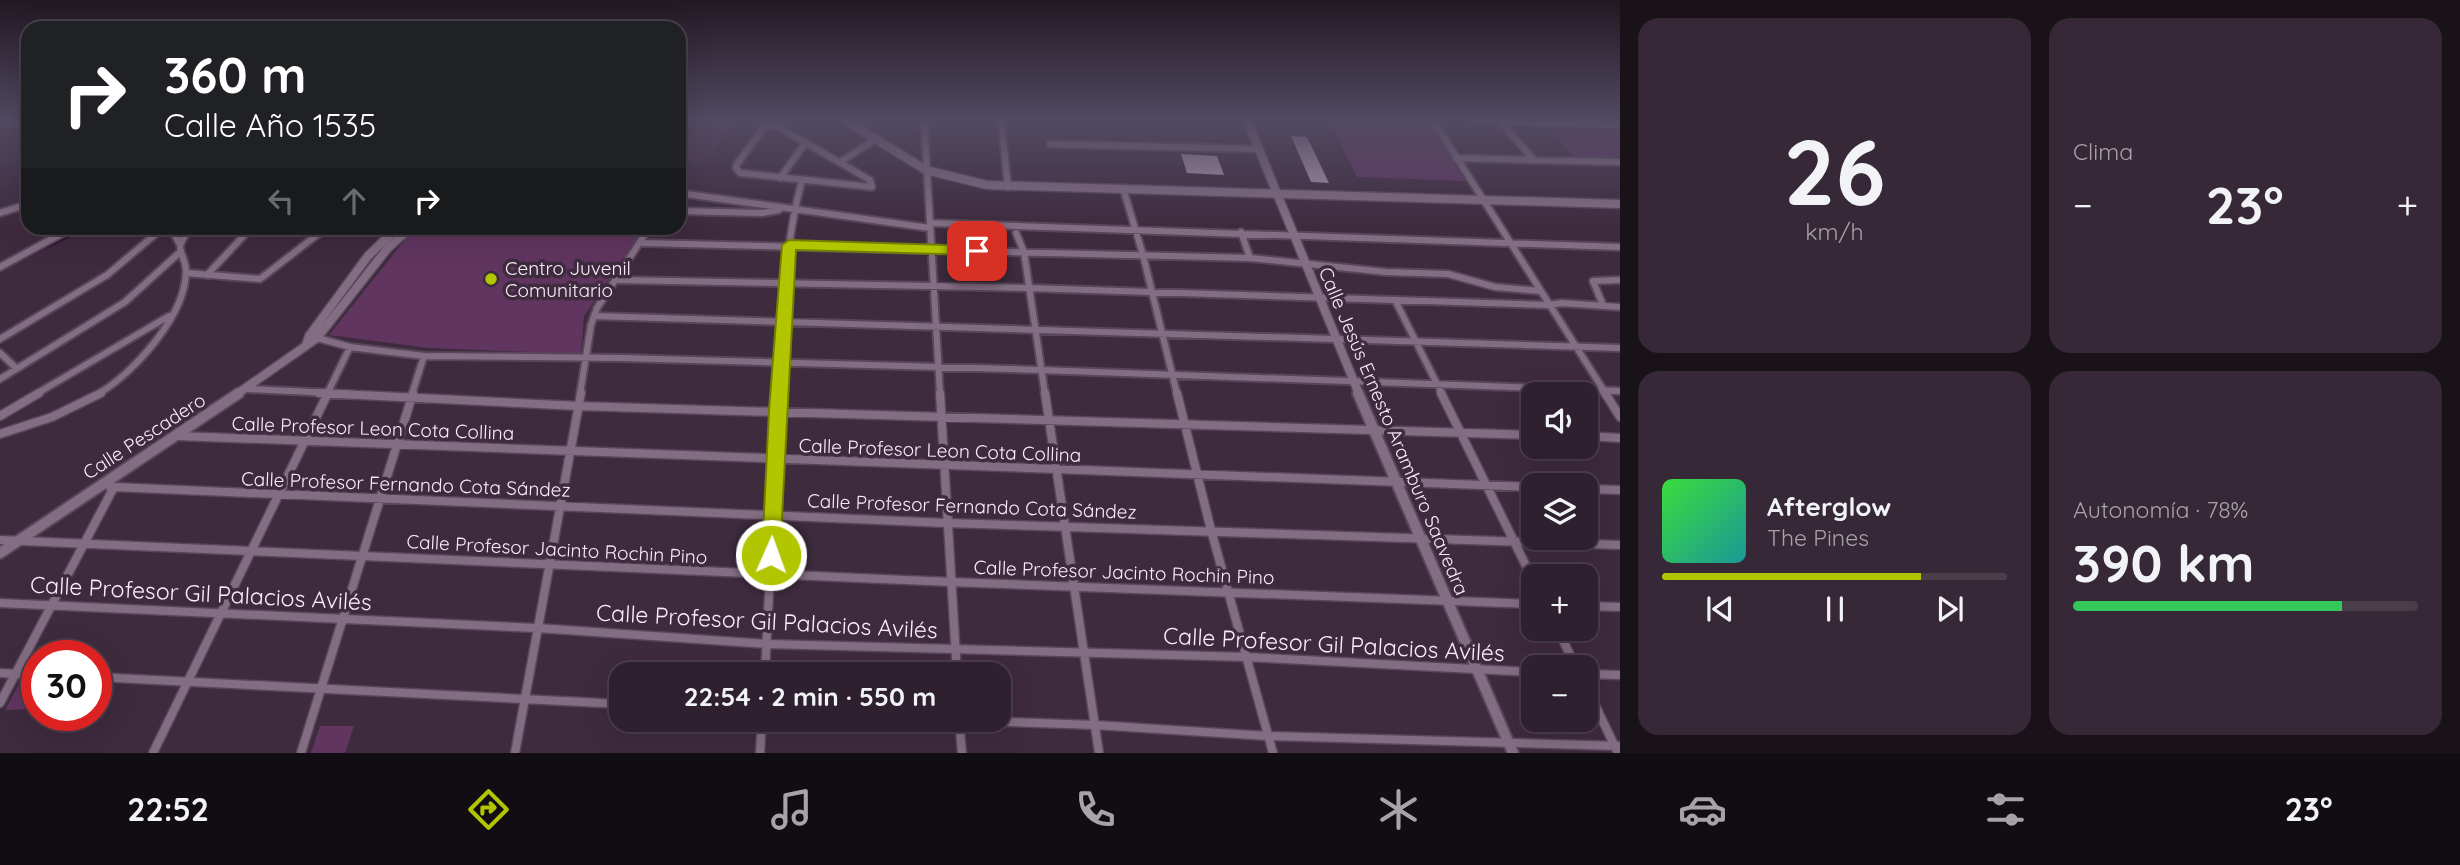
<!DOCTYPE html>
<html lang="es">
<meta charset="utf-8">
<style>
:root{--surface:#2e202e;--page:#362836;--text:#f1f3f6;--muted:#a7a3aa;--line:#493e4a;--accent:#b1c500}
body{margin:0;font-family:Quicksand,sans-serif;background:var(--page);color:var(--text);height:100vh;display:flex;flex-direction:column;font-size:26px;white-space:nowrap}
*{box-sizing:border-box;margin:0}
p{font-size:23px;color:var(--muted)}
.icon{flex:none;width:38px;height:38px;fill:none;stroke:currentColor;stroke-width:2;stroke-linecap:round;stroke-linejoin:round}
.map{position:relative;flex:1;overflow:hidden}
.side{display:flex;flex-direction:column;gap:18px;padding:18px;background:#191219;width:840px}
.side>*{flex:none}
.guide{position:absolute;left:21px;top:21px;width:665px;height:214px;border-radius:21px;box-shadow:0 7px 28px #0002,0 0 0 2px var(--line);background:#202124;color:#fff;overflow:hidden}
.buttons{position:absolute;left:1521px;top:382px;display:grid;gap:14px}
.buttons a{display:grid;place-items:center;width:77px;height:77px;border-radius:14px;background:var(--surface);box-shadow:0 7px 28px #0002,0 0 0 2px var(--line);font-size:35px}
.speed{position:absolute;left:21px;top:640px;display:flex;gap:14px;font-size:35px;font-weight:700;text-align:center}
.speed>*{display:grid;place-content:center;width:91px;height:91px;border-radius:50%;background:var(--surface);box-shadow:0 7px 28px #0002,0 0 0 2px var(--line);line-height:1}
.speed .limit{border:10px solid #d22;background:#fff;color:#111}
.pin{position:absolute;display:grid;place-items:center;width:60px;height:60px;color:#fff;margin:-30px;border-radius:14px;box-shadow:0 4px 10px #0006}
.me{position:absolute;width:77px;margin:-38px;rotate:2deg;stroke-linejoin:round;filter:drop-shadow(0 0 5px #0008)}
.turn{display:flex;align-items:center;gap:24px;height:147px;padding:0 28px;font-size:32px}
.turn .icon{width:91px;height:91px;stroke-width:2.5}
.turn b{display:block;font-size:49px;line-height:60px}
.lanes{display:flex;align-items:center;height:66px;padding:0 28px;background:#0003;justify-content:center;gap:35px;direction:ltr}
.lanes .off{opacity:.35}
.big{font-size:52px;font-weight:700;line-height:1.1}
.side .widget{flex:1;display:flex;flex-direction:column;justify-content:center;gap:10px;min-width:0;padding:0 24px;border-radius:21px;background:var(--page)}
.side .dial{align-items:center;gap:0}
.dial b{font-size:91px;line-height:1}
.song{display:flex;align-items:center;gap:21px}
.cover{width:84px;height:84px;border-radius:10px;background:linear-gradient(135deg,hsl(120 70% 55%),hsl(180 70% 35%))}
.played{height:7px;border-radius:4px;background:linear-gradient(90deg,var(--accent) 75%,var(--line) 75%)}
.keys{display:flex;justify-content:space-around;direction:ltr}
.heat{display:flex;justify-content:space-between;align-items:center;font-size:38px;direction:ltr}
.charge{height:10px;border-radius:5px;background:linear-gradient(90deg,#34c759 78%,var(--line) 0)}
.side .tiles{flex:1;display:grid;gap:18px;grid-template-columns:repeat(2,1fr)}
.trip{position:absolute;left:609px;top:662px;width:402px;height:70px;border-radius:21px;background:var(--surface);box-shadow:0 7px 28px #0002,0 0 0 2px var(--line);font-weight:700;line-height:70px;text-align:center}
.tab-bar{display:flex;height:112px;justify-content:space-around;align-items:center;background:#120d12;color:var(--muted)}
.tab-bar .icon{width:49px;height:49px}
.tab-bar .on{color:var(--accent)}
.tab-bar b{font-size:32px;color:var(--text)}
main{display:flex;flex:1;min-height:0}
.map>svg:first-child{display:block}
</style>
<main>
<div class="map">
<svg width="1620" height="753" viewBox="0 0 1620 753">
<rect width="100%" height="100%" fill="#3e2b3e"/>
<!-- built -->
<path fill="#493049" d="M 681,120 L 708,121 L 735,120 L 708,162 L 679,161 L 679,123 Z"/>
<!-- green -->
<path fill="#603560" d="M 1329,120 L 1429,123 L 1465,181 L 1357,177 Z
M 1551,130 L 1620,132 L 1620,160 L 1575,159 Z
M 421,228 L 641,228 L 635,242 L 584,316 L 581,354 L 429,348 L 329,335 L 407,237 Z
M 23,677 L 37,677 L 37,704 L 34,709 L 5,710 Z
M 320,726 L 354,726 L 345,753 L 311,753 Z"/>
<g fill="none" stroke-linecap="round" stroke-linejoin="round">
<!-- stream -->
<path stroke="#320933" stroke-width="2" d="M 0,270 L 86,228"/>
</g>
<!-- building -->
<path fill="#ae96ae" d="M 1291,136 L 1307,137 L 1329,183 L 1311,182 Z
M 1181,154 L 1217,156 L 1224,175 L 1187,173 Z"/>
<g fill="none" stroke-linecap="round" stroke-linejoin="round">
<defs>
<path id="minor-far1" d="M 924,120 L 940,394
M 1001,120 L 1008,187
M 1433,120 L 1606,394
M 1474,120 L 1620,125
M 1500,121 L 1534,160
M 775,125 L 870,180 L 872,187 L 740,173 L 736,168 L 737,164 L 765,126 Z
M 1050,144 L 1258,149
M 1456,158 L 1620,162
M 840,162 L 876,139
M 780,178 L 806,142
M 1123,188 L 1143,255 L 1177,394
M 679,193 L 930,228
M 679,211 L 762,213 L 779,210
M 0,213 L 28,204
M 930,223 L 1620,247
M 1241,232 L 1250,258
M 1016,233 L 1024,252 L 1045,394
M 643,243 L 1250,258 L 1386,272 L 1448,274 L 1495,287 L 1540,291
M 0,267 L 72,228
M 187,273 L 260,279 L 326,228
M 207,275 L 251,228
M 617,280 L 1029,288 L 1548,305 L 1562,303 L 1620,307
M 1395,300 L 1442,394
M 1603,305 L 1593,281 L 1620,280
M 594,316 L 1620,348
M 314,337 L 350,347 L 424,356 L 621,358 L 1041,370 L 1620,391
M 0,339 L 107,275 L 158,232 L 172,230 L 179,243
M 0,353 L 16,368
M 0,379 L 125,302 L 180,252
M 247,389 L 353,394
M 36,394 L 169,316
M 98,394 C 134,373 186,315 186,271 C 186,261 180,254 180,245 L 189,228
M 327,394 L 350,347
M 412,394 L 424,356
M 580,394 L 591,325 L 597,308 L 649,228
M 779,394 C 783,323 783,250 802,180"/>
<path id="minor" d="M 319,393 L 578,406 L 1533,435
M 940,393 L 957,674
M 1045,393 L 1099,753
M 1177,393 L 1211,530 L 1273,753
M 1441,393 L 1533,580
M 1605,393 L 1620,417
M 0,416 L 39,393
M 0,434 L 52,417 L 101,393
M 178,436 L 1533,487
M 1586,436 L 1620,438
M 114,487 L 947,523 L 1620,545
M 1586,489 L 1620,490
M 0,540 L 951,582 L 1533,604
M 0,603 L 537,628 L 767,644 L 1246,657 L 1533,672
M 1586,606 L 1620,607
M 1557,628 L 1576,667
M 0,673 L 37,675
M 765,674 L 779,393
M 1586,674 L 1620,675
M 96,677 L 621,704
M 1586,686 L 1618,753
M 0,703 L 114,487 L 110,487
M 923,719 L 1095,725 L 1268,736 L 1620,746
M 959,719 L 962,753
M 153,753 L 328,393
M 301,753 L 413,393
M 515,753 L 581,393
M 760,753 L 762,719"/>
<path id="tertiary-far1" d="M 845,120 L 926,170 L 987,185 L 1620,204
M 1247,120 L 1359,394
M 306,345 L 309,336 L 368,256 L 397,228
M 237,394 L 317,338 L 387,249 L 410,228"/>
<path id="tertiary" d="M 1358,393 L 1513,753
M 0,553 L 239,393"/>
</defs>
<!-- minor-far1 casing -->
<use href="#minor-far1" stroke="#584758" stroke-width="10"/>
<!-- minor casing -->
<use href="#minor" stroke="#584758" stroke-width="11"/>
<!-- tertiary-far1 casing -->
<use href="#tertiary-far1" stroke="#584758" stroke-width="11"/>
<!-- tertiary casing -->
<use href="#tertiary" stroke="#584758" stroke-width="14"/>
<!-- minor-far1 -->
<use href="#minor-far1" stroke="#836d83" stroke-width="6"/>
<!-- minor -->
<use href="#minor" stroke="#836d83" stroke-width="8"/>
<!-- tertiary-far1 -->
<use href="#tertiary-far1" stroke="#836d83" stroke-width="8"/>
<!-- tertiary -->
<use href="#tertiary" stroke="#836d83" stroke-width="10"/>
</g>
<!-- sky -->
<linearGradient id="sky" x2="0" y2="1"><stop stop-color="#221822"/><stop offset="0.53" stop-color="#524a63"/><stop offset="1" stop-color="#524a63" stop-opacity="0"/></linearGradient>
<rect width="1620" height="226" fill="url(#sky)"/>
<!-- route -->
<path fill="#b1c500" stroke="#738000" stroke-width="2" d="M 789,240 L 977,246 L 984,251 L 977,255 L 796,250 L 780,555 L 778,561 L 771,563 L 765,561 L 762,555 L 769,410 L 782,245 Z"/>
<!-- markers -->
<circle fill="#b1c500" stroke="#3e2b3e" stroke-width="2.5" cx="491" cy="279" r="7"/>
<g text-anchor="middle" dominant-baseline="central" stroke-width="7" stroke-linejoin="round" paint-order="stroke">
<!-- poi labels -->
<g font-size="19" fill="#faedfa" stroke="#3e2b3e" text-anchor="start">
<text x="505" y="268">Centro Juvenil<tspan x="505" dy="22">Comunitario</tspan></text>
</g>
<!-- street labels -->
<g font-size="19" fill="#faedfa" stroke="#3e2b3e">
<text transform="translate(373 428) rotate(2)">Calle Profesor Leon Cota Collina</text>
<text transform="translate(1394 431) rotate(67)">Calle Jesús Ernesto Aramburo Saavedra</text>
<text transform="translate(144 436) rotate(-33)">Calle Pescadero</text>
<text transform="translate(940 450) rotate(2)">Calle Profesor Leon Cota Collina</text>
<text transform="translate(406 484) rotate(2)">Calle Profesor Fernando Cota Sández</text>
<text transform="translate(972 506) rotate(2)">Calle Profesor Fernando Cota Sández</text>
<text transform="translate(557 549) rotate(3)">Calle Profesor Jacinto Rochin Pino</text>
<text transform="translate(1124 572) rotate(2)">Calle Profesor Jacinto Rochin Pino</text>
</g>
<!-- near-street labels -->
<g font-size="23" fill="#faedfa" stroke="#3e2b3e">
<text transform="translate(201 593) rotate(3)">Calle Profesor Gil Palacios Avilés</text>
<text transform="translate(767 621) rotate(3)">Calle Profesor Gil Palacios Avilés</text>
<text transform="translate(1334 644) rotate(3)">Calle Profesor Gil Palacios Avilés</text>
</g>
</g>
</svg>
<div class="buttons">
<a><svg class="icon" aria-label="sound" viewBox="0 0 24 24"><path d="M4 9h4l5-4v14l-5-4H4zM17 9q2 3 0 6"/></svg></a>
<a><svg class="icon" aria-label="layers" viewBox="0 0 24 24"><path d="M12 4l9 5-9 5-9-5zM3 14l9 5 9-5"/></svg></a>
<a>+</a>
<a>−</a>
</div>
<div class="speed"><div class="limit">30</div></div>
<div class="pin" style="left:977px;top:251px;background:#d93025"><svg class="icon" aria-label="arrive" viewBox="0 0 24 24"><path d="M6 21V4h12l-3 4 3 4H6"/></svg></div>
<svg class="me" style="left:771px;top:555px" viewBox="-20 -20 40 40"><circle r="17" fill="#b1c500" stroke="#fff" stroke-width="3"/><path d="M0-11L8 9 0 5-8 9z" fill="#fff"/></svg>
<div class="trip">22:54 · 2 min · 550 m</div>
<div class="guide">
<div class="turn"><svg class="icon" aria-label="right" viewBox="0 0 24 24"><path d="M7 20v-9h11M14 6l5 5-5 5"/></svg><div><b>360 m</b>Calle Año 1535</div></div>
<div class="lanes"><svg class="icon off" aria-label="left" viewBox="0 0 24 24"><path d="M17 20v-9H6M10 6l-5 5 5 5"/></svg><svg class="icon off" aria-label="ahead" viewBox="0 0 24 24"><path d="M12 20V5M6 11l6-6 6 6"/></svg><svg class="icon" aria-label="right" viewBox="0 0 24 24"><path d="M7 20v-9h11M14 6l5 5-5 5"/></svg></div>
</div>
</div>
<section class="side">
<div class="tiles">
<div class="widget dial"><b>26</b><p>km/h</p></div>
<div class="widget"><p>Clima</p>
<div class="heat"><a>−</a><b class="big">23°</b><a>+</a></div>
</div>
<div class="widget">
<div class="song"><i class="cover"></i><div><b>Afterglow</b><p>The Pines</p></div></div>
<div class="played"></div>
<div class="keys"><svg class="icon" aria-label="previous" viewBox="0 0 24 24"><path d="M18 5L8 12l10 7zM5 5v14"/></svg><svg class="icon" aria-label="pause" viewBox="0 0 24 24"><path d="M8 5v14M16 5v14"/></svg><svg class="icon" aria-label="next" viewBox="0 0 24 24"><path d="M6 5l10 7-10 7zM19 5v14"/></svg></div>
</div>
<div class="widget"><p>Autonomía · 78%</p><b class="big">390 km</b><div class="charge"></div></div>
</div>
</section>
</main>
<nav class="tab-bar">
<b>22:52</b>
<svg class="icon on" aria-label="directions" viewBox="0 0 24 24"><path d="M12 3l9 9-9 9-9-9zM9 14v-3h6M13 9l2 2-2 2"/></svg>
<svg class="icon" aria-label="music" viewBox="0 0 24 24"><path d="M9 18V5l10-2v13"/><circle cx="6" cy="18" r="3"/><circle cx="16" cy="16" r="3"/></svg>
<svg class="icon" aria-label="phone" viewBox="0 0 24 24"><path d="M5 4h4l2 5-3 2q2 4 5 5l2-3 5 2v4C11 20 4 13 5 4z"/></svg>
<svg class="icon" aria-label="climate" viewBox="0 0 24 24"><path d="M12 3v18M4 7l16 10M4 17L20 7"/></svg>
<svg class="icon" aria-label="car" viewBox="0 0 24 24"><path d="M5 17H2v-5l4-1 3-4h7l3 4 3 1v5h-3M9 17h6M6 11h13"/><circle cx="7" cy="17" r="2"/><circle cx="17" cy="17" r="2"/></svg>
<svg class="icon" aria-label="filters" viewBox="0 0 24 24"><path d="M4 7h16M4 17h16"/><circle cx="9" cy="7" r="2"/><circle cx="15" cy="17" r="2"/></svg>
<b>23°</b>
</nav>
